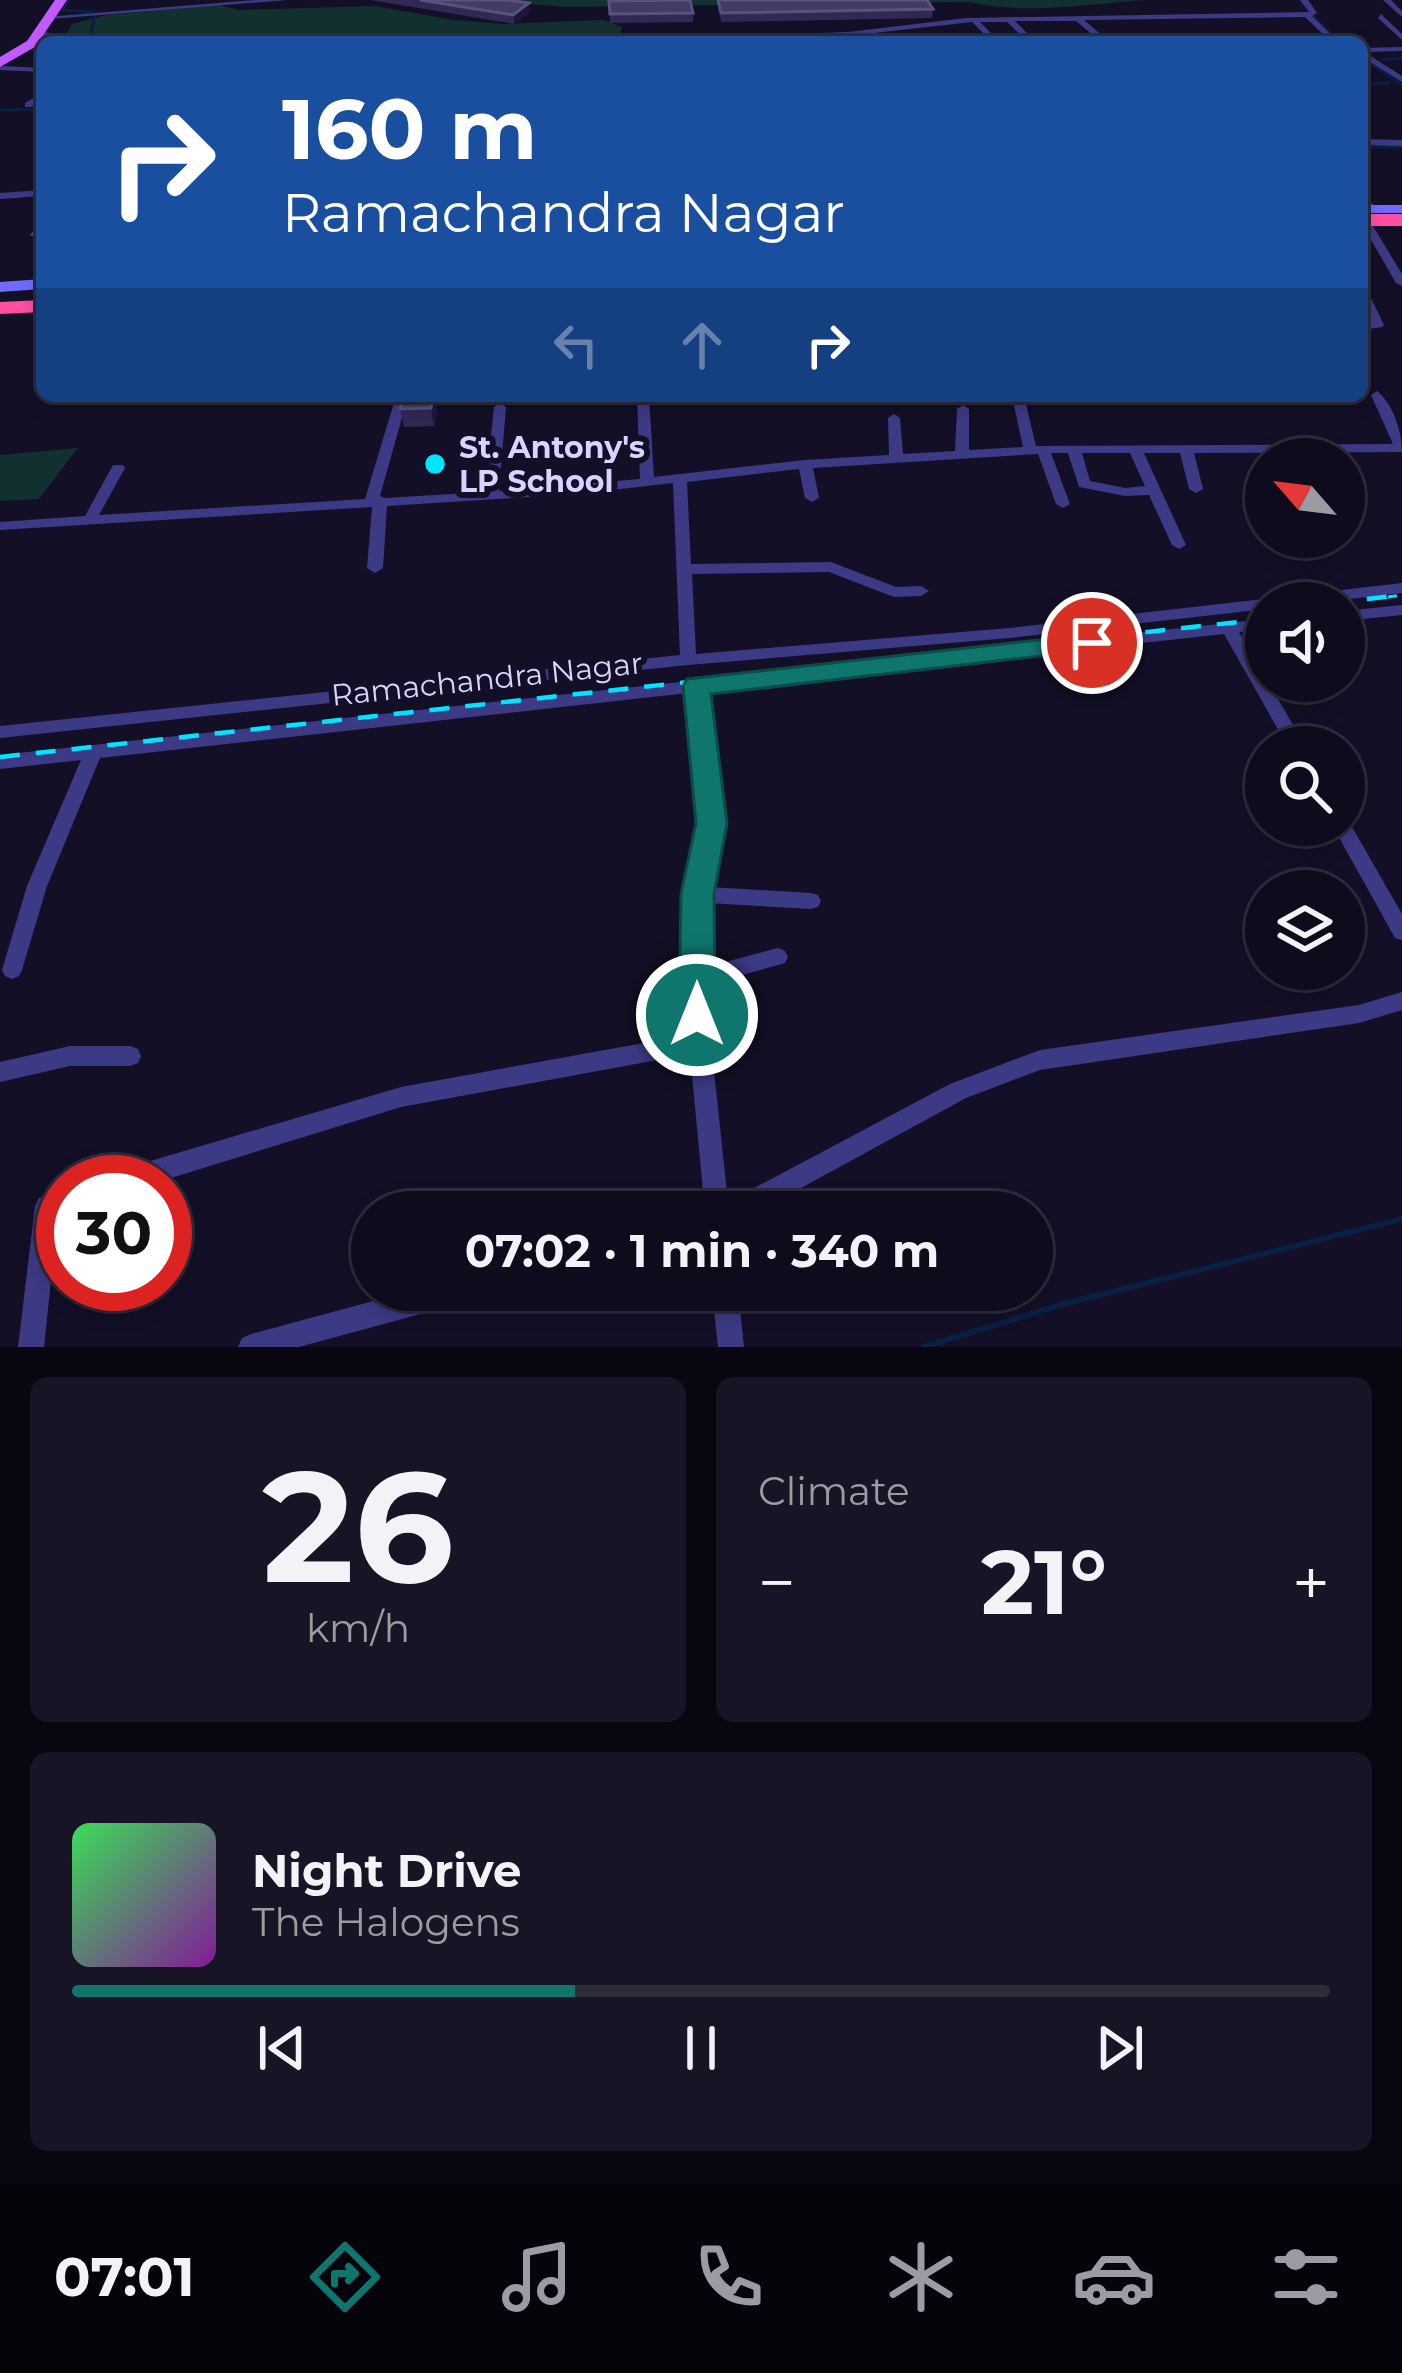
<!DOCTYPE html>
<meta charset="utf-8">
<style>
:root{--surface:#0e0b1c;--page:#171425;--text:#f1f3f6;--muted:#9b9ba3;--line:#2e2b3b;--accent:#0f766e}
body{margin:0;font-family:Montserrat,sans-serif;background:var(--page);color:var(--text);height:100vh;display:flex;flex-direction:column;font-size:45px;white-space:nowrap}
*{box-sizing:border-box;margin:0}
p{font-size:39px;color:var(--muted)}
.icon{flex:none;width:66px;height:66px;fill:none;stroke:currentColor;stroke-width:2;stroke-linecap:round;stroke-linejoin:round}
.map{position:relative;height:1347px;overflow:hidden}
.drawer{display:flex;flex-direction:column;gap:30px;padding:30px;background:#08060f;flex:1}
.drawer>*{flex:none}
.top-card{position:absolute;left:36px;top:36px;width:1332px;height:366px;border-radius:18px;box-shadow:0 6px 18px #0003,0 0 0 3px var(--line);background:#1a4fa0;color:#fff;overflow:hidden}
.needle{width:78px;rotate:298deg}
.tools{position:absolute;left:1245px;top:438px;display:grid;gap:24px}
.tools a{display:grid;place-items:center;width:120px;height:120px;border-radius:50%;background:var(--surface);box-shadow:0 6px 18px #0003,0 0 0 3px var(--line);font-size:60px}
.speed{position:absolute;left:36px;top:1155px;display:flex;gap:24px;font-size:60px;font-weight:700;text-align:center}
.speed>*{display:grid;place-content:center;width:156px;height:156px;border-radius:50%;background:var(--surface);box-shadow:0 6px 18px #0003,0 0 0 3px var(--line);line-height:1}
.speed .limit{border:18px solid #d22;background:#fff;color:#111}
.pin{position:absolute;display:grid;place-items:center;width:102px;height:102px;color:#fff;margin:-51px;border:6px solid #fff;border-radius:50%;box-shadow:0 3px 12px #0007}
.me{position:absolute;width:132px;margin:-66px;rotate:0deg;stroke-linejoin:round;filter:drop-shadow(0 0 9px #0008)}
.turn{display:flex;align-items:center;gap:42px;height:252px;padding:0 48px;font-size:54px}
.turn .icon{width:156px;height:156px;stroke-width:2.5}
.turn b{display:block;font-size:84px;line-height:102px}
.lanes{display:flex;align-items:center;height:114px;padding:0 48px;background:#0003;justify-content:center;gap:60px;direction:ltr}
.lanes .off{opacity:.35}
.big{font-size:90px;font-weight:700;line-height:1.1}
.drawer .card{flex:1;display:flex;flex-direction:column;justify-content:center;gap:18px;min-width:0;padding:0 42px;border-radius:18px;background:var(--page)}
.drawer .dial{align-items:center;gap:0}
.dial b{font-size:156px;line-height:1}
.song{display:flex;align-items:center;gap:36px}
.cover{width:144px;height:144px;border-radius:18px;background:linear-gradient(135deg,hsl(130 70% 55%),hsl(290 70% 35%))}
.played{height:12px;border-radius:6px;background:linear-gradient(90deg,var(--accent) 40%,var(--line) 40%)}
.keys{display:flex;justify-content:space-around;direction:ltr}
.heat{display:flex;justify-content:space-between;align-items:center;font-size:66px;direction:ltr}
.drawer .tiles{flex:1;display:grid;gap:30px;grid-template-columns:1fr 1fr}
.card:last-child{grid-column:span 2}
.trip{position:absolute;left:351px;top:1191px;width:702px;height:120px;border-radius:60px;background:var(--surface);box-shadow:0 6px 18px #0003,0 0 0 3px var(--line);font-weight:700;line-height:120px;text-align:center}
.tabs{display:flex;height:192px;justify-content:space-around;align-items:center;background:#06040b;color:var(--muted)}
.tabs .icon{width:84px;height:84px}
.tabs .on{color:var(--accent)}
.tabs b{font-size:54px;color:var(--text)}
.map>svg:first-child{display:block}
</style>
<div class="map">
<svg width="1402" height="1347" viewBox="0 0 1402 1347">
<rect width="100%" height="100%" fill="#130f26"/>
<!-- green -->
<path fill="#12302f" d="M 483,0 L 1146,0 C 1090,4 1024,15 969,2 L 564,7 Z
M 219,5 L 239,10 L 375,6 L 454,20 L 504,24 L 604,20 L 622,27 L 620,36 L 580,42 L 115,42 L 67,33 L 72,24 L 107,15 Z
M 78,448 L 39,499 L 0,501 L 0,455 Z"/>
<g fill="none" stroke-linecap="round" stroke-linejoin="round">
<!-- stream-far1 -->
<path stroke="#0a1f44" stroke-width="3" d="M 69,0 L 62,10 L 94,12
M 95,15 L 90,37 L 103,42
M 1314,17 L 1339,42
M 1362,58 L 1402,85
M 1381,60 L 1402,58
M 1362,84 L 1388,83
M 0,110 L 42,109
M 1362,147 L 1402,147"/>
<!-- stream -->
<path stroke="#0a1f44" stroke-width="6" d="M 923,1347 L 1063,1304 L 1402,1219"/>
<!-- street -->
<path fill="#3d3a85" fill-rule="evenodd" d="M 255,0 L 288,0 L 50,19 L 46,17 Z
M 1300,0 L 1308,0 L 1317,13 L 1312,16 L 1339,42 L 1331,42 L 1305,17 L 1084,20 L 1110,42 L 1101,42 L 1076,21 L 1015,21 L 1036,42 L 1028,42 L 1007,22 L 980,22 L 1000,42 L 992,42 L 972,22 L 848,36 L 610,42 L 614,40 L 848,32 L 966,18 L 1309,12 Z
M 1383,0 L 1391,0 L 1402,11 L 1402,17 Z
M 1381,14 L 1402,34 L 1402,40 L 1378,18 Z
M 40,31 L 79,40 L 80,42 L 67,42 L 37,35 Z
M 1402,47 L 1402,51 L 1364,52 L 1402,76 L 1402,82 L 1362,57 L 1362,48 Z
M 0,66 L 42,68 L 42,72 L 0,70 Z
M 42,93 L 42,100 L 31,107 L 25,107 L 25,103 Z
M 1362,139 L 1402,140 L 1402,146 L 1362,145 Z
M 42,190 L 42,196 L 0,199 L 0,193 Z
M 1362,194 L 1376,207 L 1376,211 L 1368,211 L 1362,203 Z
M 1368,223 L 1373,226 L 1402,274 L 1402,286 L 1396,283 L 1363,226 Z
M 1362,289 L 1368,292 L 1384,325 L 1382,327 L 1362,330 L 1362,324 L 1371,322 L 1362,304 Z
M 1377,391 C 1393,404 1402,431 1402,452 L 1194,453 L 1203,489 L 1196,493 L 1189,489 L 1180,453 L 1144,453 L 1186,545 L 1179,549 L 1172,545 L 1149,495 L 1125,496 L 1079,487 L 1068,453 L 1051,453 L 1070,504 L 1063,508 L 1056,504 L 1038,454 L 813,468 L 819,498 L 812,502 L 805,498 L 799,469 L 687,482 L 691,564 L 831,562 L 896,587 L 921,586 L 929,591 L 921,596 L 894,597 L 829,572 L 692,574 L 696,654 L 1010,628 L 1402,583 L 1402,593 L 1314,603 L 1266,603 L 1266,609 L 1010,638 L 688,665 L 0,738 L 0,726 L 680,655 L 673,483 L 577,494 L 387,506 L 383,568 L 375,573 L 367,568 L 372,507 L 0,530 L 0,522 L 85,516 L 113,465 L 123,465 L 125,468 L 99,515 L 365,499 L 396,396 L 408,396 L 380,496 L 385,498 L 485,492 L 494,407 L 500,403 L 506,407 L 499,491 L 640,479 L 637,396 L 649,396 L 654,477 L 805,460 L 889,455 L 888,418 L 894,414 L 900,418 L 903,454 L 955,451 L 957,409 L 963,405 L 969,409 L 969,450 L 1023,447 L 1012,396 L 1024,396 L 1036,446 L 1393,444 L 1371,395 ZM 1082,453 L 1130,453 L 1145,486 L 1125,488 L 1090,481 Z
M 1402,605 L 1402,615 L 1344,621 L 1344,611 Z
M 1266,619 L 1266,629 L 1239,632 L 1306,747 L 1288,747 L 1224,634 L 705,691 L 720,823 L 709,887 L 811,893 L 818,895 L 821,901 L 818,907 L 811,909 L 708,903 L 708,959 L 725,962 L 778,948 L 785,951 L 788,957 L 785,963 L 725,980 L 708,977 L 708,1015 L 728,1202 L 950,1084 L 1040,1050 L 1359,1005 L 1402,992 L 1402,1010 L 1359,1023 L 1040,1070 L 966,1098 L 757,1212 L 705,1212 L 690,1054 L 401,1107 L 158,1182 L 108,1182 L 112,1174 L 120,1170 L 401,1087 L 688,1035 L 688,894 L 702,823 L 688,693 L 100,758 L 47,886 L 22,970 L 19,976 L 12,979 L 5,976 L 2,970 L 27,886 L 81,760 L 0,769 L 0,755 Z
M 1344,819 L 1348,820 L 1402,914 L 1402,940 L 1395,938 L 1332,825 L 1344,825 Z
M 70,1046 L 130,1046 L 138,1049 L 141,1056 L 138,1063 L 130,1066 L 70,1066 L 0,1082 L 0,1062 Z
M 63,1189 L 63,1213 L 58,1214 L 44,1347 L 18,1347 L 35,1206 L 39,1198 Z
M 414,1290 L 474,1290 L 470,1299 L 461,1303 L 299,1347 L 238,1347 L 242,1338 L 251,1334 Z
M 712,1290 L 738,1290 L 744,1347 L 718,1347 Z"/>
<!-- secondary -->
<path fill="#6f6bff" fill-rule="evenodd" d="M 1362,205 L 1402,205 L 1402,213 L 1362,213 Z
M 42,279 L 42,289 L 0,292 L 0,282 Z"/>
<!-- primary -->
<path fill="#c25bff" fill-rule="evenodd" d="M 55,0 L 67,0 L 35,47 L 0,67 L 0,57 L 27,41 Z"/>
<!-- highway -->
<path fill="#ff4fa3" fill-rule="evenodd" d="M 1362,214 L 1402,214 L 1402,226 L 1362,226 Z
M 42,300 L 42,312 L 0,314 L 0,302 Z"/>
<!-- rail-far1 -->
<path stroke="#00e5ff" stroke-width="3" stroke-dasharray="9 8" stroke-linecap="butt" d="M 1388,597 L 1402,595"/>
<!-- rail -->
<path stroke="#00e5ff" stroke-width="4.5" stroke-dasharray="20 16" stroke-linecap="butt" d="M 1331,603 L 1402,595
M 0,757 L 1266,619"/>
</g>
<!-- wall -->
<path fill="#312854" d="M 370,0 L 507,0 L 529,3 L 530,12 L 514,24 Z
M 718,0 L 933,9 L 932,18 L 721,22 Z
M 609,1 L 693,13 L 693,22 L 610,23 Z
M 42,224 L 42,259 L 33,234 Z
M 404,396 L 439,396 L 434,426 L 404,427 L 400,409 Z"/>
<!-- shaded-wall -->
<path fill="#1d163a" d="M 529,3 L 530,12 L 514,24 L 513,15 Z
M 433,396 L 439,396 L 434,426 L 431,408 Z"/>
<!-- building -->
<path fill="#433a66" stroke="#5a527e" stroke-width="3" d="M 420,0 L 507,0 L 529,3 L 513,15 Z
M 690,0 L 693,13 L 610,14 L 609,1 Z
M 718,0 L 927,0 L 933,9 L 721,13 Z
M 42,224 L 42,234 L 33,234 Z
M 404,396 L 433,396 L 431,408 L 400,409 Z"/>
<!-- route -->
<path fill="#0f766e" stroke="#0a4d48" stroke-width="3" d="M 1092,634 L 1101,637 L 1105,643 L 1101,649 L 711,694 L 727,823 L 714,894 L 715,1015 L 709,1026 L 697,1031 L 684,1026 L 679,1015 L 681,894 L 696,823 L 683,686 L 687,679 Z"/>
<!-- markers -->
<circle fill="#00e5ff" stroke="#130f26" stroke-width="4.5" cx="435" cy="464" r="12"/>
<g text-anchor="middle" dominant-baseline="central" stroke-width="12" stroke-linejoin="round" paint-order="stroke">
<!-- poi labels -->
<g font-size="30" font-weight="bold" fill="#d9d4ff" stroke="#130f26" text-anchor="start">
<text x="459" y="447">St. Antony's<tspan x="459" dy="34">LP School</tspan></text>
</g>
<!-- street labels -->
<g font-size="30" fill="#d9d4ff" stroke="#130f26">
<text transform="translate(487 679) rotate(-6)">Ramachandra Nagar</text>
</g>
</g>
</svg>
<div class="tools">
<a><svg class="needle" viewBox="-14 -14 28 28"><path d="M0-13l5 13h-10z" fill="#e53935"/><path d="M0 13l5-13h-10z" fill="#9b9ba3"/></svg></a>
<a><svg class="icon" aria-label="sound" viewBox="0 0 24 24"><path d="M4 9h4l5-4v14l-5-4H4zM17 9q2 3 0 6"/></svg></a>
<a><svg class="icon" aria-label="search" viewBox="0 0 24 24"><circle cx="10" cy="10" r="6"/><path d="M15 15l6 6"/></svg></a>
<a><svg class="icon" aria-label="layers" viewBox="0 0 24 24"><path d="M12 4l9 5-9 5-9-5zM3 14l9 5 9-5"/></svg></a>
</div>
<div class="speed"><div class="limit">30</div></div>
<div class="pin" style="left:1092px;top:643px;background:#d93025"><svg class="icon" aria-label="arrive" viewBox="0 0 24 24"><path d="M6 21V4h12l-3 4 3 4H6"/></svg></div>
<svg class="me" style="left:697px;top:1015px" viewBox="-20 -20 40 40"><circle r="17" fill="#0f766e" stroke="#fff" stroke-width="3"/><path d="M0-11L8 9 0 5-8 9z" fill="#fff"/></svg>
<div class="trip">07:02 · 1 min · 340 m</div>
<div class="top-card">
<div class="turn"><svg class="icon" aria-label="right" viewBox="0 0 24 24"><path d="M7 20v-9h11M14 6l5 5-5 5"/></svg><div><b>160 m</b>Ramachandra Nagar</div></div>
<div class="lanes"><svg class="icon off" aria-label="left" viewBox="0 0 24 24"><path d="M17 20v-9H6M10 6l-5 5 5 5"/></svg><svg class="icon off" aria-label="ahead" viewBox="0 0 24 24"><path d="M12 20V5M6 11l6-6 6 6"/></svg><svg class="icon" aria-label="right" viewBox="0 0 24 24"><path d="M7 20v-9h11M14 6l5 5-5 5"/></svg></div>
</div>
</div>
<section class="drawer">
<div class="tiles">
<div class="card dial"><b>26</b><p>km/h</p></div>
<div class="card"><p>Climate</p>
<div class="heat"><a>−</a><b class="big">21°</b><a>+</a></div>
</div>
<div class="card">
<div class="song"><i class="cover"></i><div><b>Night Drive</b><p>The Halogens</p></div></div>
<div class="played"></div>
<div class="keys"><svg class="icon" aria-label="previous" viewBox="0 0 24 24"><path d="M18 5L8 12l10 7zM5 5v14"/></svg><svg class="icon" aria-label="pause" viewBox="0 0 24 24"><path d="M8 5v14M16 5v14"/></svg><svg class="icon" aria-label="next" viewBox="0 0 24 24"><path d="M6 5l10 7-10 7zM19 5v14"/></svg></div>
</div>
</div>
</section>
<nav class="tabs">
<b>07:01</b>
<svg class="icon on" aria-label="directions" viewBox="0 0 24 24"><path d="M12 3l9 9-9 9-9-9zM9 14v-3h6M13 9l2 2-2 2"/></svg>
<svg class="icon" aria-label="music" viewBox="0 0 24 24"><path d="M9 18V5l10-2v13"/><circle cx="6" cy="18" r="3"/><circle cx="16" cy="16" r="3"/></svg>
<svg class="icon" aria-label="phone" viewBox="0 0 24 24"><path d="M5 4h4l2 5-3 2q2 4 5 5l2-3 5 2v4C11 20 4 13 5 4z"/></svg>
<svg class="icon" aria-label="climate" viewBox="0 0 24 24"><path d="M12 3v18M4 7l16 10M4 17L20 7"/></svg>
<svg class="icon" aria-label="car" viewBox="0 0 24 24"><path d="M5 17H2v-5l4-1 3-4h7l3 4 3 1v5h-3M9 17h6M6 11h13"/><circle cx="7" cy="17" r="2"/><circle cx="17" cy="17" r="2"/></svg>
<svg class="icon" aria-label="filters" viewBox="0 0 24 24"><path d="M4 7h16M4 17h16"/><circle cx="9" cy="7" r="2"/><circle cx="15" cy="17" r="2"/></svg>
</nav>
